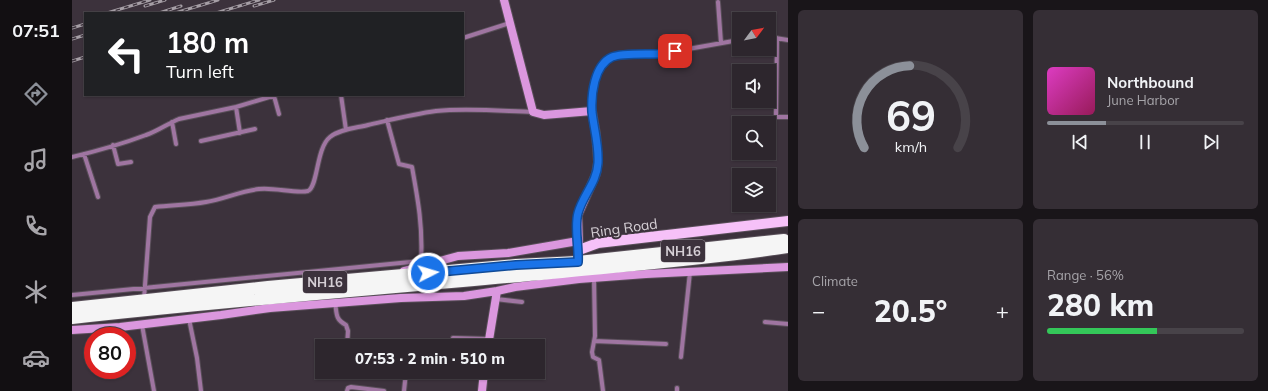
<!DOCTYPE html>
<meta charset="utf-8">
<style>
:root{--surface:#2d262d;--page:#352e35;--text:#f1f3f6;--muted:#a7a5aa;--line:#484349;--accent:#8c9099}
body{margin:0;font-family:Mulish,sans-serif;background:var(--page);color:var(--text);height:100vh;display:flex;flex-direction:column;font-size:15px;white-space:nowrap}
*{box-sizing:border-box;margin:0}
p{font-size:13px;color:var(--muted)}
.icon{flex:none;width:22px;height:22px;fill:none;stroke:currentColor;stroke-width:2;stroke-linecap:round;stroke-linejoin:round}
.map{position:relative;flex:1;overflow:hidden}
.sheet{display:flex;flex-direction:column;gap:10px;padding:10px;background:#191519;width:480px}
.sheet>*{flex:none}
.banner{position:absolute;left:12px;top:12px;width:380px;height:84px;border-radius:0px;box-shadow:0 1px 3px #0004,0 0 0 1px var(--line);background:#202124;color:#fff;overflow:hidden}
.needle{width:26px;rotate:58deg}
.controls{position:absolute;left:660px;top:12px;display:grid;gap:8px}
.controls a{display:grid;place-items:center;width:44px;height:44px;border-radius:0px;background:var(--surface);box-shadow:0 1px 3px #0004,0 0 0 1px var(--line);font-size:20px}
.speed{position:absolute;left:12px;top:327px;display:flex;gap:8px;font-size:20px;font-weight:700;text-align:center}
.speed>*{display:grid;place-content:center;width:52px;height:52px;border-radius:50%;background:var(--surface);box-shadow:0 1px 3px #0004,0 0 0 1px var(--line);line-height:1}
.speed .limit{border:6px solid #d22;background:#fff;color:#111}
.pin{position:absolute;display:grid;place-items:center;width:34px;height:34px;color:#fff;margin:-17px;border-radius:8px;box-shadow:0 2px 6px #0006}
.me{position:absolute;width:44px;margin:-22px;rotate:85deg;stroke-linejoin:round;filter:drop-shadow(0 0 3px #0008)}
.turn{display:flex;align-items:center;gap:14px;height:84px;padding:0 16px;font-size:18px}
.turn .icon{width:52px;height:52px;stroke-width:2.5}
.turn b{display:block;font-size:28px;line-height:34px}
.big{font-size:30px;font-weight:800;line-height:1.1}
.sheet .tile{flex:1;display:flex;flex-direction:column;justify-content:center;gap:6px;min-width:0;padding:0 14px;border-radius:6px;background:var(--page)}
.sheet .dial{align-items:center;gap:0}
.dial svg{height:104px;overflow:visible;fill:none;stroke:var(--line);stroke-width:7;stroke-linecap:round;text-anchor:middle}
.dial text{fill:var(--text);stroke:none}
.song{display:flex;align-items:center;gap:12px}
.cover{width:48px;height:48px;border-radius:6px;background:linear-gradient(135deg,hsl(310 70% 55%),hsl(330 70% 35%))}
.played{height:4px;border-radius:2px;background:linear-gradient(90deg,var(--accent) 30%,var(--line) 30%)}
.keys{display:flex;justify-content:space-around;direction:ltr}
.heat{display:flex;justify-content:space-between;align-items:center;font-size:22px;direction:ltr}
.charge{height:6px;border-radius:3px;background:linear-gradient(90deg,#34c759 56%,var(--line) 0)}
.sheet .tiles{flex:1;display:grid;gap:10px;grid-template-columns:repeat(2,1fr)}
.trip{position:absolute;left:243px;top:339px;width:230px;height:40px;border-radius:0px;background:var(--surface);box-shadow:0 1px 3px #0004,0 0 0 1px var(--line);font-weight:800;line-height:40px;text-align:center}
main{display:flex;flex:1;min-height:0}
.dock{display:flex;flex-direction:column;width:72px;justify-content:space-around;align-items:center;background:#120f12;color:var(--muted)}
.dock .icon{width:28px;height:28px}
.dock .active{color:var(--accent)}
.dock b{font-size:18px;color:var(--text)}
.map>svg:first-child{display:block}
</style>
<main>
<nav class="dock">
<b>07:51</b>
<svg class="icon active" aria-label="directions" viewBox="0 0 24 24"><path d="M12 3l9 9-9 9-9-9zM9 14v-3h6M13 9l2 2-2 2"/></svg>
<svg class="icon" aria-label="music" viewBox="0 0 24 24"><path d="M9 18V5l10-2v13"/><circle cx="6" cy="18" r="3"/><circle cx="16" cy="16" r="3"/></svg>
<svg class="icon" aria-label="phone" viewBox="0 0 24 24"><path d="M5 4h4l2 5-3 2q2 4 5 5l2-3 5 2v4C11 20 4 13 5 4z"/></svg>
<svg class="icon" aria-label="climate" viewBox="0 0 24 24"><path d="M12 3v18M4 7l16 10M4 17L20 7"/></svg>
<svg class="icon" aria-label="car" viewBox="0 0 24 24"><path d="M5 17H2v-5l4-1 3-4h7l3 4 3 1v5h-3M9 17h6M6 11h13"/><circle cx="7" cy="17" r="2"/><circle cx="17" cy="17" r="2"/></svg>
</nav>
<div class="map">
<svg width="716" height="391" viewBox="0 0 716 391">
<rect width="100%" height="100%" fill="#3c323c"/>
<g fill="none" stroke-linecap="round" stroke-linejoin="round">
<defs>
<path id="street" d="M 646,2 L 649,43
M 697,37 L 716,40
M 391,38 L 438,23
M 705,38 L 704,117 L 716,117
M 269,95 L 274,130
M 202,96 L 207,114
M 164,107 L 168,133
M 520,111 L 521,90 L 524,75 L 531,64 L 540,57 L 588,54 L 667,40
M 315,120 L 327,164 L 340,167 C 346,200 351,227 349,261
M 100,122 L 104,144
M 129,141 L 183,129
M 41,145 L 46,164 L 59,162
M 12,154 L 26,197
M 0,157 C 25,151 50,144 74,135 C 86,131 95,124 107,119 L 164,107 L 204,95
M 522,278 L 523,336 L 520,352 L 521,357 L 527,360 L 531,391
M 0,295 L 349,261 L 356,263
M 72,299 L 78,217 L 83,207 C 100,205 117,205 134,202 C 152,199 169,191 187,189 C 202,187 224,194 236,191 C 246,187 244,148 258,137 C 268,129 284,128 296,125 C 318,120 341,114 364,111 C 396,108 429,111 461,112
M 424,299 L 450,302
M 263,302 C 265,314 263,319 274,325 L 276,331 L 275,346
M 117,319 L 125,358 L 129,391
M 693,322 L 716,324
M 70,325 L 82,391
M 381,338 L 417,339
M 522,341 L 594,344
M 609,357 L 618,272
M 275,391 L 276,388 L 279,387 L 312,391
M 332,391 L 334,372
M 605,391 L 605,388"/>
<path id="secondary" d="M 432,0 L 461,112 L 472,115 L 520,111 L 524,134 L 526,162 L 524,174 L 506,215 L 507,250
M 332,271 L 386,256 L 436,253 L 506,241
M 0,330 L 48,327 L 149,315 L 198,308 L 329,298 L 392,296 L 425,291 L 443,287 L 507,279 L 574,274 L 716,267
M 416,346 L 425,291
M 410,391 L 412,372"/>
<path id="primary" d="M 507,250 L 526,243 L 716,221"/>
<path id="highway" d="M 0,308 L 196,287 L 444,265 L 506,262 L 712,240
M 0,318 C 159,300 319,288 479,273 C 558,265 637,259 716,247"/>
</defs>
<!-- street casing -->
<use href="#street" stroke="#584e58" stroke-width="6"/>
<!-- secondary casing -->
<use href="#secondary" stroke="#584e58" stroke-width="10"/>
<!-- primary casing -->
<use href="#primary" stroke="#584e58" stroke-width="12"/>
<!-- highway casing -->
<use href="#highway" stroke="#584e58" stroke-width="14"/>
<!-- street -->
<use href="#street" stroke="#9f75a1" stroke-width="4"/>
<!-- secondary -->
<use href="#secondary" stroke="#db97de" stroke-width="8"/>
<!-- primary -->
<use href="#primary" stroke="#f6c1f8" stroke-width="10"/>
<!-- highway -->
<use href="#highway" stroke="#f5f5f5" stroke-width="12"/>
<defs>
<path id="rail" d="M 73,6 L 93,0
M 182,6 L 202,0
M 35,13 L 78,0
M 87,13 L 109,6
M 103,13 L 146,0
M 144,13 L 187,0
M 0,28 L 13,24
M 0,39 L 13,35
M 0,61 L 13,57"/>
</defs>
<!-- rail casing -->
<use href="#rail" stroke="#a59ea5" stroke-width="3"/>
<!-- rail -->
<use href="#rail" stroke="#3c323c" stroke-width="1.5" stroke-dasharray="4.5" stroke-linecap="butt"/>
</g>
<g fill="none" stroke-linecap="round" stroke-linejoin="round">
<defs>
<path id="route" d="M 356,273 L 444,265 L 506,262 C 507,246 502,227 506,213 C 511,195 525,182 526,163 C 527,145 522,129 520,112 C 519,95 522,65 540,57 C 549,53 574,54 585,54 C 591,53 597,52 603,51"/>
</defs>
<!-- route casing -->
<use href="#route" stroke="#114b97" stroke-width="10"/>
<!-- route -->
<use href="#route" stroke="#1a73e8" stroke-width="7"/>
</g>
<g text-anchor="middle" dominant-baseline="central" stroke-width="4" stroke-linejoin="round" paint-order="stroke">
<!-- shield labels -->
<g fill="#3c323c" stroke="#a7a0a7" stroke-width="1">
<rect x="589" y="240" width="44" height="22" rx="3"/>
<rect x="231" y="271" width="44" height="22" rx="3"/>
</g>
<g font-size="13" font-weight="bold" fill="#d5cfd5">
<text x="611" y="251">NH16</text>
<text x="253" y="282">NH16</text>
</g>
<!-- street labels -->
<g font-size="14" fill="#d5cfd5" stroke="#3c323c">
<text transform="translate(552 228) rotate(-8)">Ring Road</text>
</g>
</g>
</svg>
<div class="controls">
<a><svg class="needle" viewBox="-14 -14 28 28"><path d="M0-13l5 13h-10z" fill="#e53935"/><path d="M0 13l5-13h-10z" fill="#a7a5aa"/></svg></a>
<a><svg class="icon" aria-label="sound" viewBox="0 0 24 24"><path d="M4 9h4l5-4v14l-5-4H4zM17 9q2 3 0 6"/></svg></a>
<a><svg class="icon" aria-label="search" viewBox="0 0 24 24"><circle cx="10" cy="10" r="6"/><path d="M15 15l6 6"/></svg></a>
<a><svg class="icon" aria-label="layers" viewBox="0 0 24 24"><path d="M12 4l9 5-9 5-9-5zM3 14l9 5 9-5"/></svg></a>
</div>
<div class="speed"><div class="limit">80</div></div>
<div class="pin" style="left:603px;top:51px;background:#d93025"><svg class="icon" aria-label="arrive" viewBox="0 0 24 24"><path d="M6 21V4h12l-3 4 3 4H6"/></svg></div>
<svg class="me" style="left:356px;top:273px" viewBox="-20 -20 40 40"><circle r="17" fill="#1a73e8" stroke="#fff" stroke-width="3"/><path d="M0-11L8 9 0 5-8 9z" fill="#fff"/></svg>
<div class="trip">07:53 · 2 min · 510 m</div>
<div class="banner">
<div class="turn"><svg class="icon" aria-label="left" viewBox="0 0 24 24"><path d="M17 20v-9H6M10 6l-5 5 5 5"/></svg><div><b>180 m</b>Turn left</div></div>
</div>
</div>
<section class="sheet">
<div class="tiles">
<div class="tile dial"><svg viewBox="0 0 100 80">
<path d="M14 69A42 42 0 1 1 86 69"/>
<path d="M14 69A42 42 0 0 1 49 6" stroke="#8c9099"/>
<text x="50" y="56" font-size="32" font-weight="700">69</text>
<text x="50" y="72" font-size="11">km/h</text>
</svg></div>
<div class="tile">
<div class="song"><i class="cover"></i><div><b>Northbound</b><p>June Harbor</p></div></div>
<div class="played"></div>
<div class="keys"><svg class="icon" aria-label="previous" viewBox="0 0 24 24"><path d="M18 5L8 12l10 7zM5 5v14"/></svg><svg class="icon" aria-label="pause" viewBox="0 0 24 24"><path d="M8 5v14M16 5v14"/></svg><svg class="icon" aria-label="next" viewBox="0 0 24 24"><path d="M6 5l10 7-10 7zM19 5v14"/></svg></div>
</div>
<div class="tile"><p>Climate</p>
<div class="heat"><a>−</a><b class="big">20.5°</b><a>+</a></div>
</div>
<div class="tile"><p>Range · 56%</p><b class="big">280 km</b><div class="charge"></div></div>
</div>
</section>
</main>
